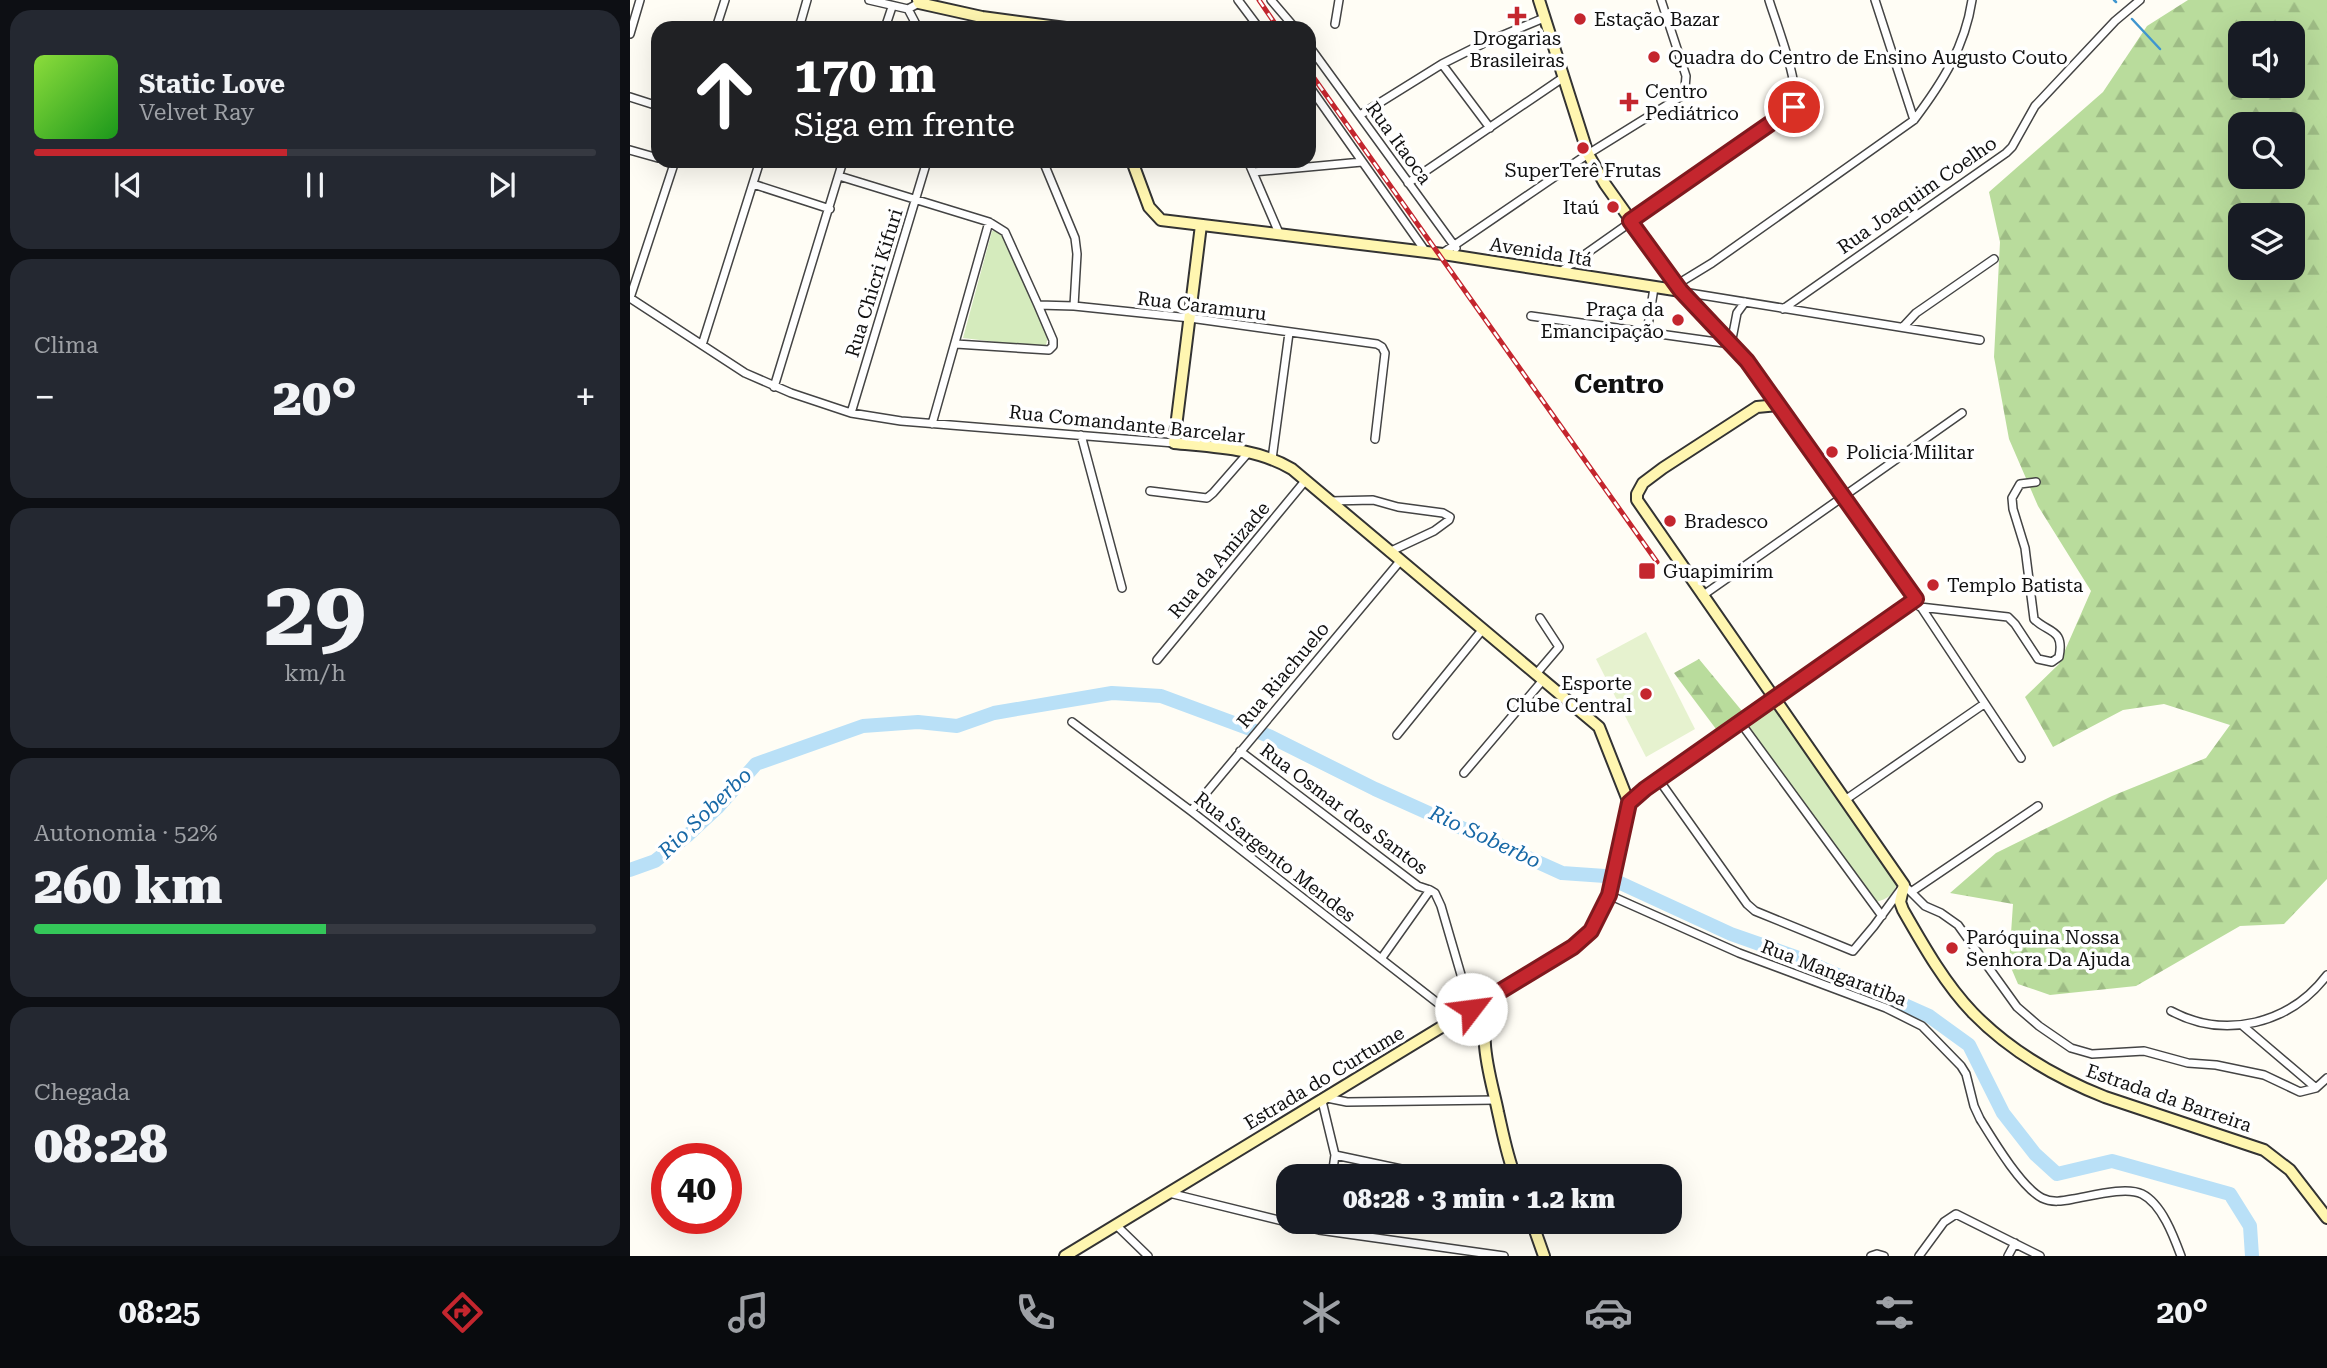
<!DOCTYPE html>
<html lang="pt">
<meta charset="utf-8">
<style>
:root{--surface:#171b24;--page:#242831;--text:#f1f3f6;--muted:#9ea1a6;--line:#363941;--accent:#c4262e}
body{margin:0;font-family:"Roboto Serif",serif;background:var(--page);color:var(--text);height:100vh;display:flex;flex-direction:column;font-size:26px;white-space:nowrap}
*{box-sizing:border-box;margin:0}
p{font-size:23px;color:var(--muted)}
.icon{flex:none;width:38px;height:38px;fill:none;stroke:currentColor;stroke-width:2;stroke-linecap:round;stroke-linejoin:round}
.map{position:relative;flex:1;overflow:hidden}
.side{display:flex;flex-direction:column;gap:10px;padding:10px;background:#0d0f14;width:630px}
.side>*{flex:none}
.banner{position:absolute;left:21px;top:21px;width:665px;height:147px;border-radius:21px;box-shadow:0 7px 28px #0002;background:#202124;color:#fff;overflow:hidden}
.controls{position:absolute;left:1598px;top:21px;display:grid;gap:14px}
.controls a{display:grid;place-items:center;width:77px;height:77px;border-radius:14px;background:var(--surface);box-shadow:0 7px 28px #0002;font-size:35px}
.speed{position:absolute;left:21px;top:1143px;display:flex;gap:14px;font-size:35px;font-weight:700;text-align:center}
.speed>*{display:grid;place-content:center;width:91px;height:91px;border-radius:50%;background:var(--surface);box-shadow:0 7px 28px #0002;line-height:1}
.speed .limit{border:10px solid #d22;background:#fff;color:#111}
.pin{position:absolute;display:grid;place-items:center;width:60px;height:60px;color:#fff;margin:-30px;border:4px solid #fff;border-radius:50%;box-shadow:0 2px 7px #0007}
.me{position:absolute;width:77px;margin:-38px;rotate:60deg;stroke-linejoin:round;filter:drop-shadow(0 0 5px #0008)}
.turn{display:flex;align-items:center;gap:24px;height:147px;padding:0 28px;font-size:32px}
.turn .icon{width:91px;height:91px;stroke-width:2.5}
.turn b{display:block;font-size:49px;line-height:60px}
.big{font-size:52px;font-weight:800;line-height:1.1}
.side .tile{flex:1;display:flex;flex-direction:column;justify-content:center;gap:10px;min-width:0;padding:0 24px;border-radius:21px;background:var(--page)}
.side .dial{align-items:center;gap:0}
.dial b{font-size:91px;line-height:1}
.song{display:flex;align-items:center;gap:21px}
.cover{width:84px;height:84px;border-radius:10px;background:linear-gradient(135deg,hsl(90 70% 55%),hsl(120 70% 35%))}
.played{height:7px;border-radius:4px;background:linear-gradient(90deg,var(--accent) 45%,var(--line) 45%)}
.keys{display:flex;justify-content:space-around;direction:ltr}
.heat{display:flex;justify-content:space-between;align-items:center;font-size:38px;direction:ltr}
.charge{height:10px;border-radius:5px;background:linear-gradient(90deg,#34c759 52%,var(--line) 0)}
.trip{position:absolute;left:646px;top:1164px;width:406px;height:70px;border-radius:21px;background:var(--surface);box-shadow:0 7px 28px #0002;font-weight:800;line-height:70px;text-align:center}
.tabs{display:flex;height:112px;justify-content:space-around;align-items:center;background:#090b0e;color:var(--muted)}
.tabs .icon{width:49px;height:49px}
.tabs .on{color:var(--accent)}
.tabs b{font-size:32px;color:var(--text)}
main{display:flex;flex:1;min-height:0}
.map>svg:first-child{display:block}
</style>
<main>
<section class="side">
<div class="tile">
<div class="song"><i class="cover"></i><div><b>Static Love</b><p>Velvet Ray</p></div></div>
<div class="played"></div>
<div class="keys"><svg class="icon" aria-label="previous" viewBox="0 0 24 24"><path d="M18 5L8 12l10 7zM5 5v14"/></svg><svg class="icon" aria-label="pause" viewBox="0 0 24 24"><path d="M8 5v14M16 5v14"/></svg><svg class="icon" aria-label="next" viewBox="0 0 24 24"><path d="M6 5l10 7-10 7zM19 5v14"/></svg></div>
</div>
<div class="tile"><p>Clima</p>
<div class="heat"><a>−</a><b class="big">20°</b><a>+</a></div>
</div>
<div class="tile dial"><b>29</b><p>km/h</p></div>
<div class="tile"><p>Autonomia · 52%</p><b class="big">260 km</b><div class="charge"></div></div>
<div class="tile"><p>Chegada</p><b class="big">08:28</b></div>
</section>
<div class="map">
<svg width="1697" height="1256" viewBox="0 0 1697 1256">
<defs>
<pattern id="forest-firs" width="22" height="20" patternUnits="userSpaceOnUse" patternTransform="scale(1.75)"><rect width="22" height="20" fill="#b9dc9c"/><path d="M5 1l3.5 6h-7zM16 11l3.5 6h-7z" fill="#9ebc85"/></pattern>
</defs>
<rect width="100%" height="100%" fill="#fffdf5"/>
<!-- grass -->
<path fill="#d5ebbd" d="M 368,230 L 373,235 L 418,336 L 416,345 L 410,347 L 333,338 L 362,231 Z
M 1144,705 L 1267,883 C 1264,895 1257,899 1246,902 L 1117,724 Z"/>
<!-- forest -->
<path fill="url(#forest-firs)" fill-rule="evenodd" d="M 1558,0 L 1697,0 L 1697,879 L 1654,924 L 1610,926 L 1506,986 L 1420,995 L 1388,984 L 1379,963 L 1383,904 L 1320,893 L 1366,853 L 1482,796 L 1576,758 L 1600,725 L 1534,704 L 1493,710 L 1423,747 L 1395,697 L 1429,664 L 1461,591 L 1408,506 L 1379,439 L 1364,357 L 1370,242 L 1359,192 L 1473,92 L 1517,26 ZM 1610,33 L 1662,33 L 1662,86 L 1610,86 ZM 1610,124 L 1662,124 L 1662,177 L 1610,177 ZM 1610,215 L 1662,215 L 1662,268 L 1610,268 Z
M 1069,659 L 1112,711 L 1086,729 L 1044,673 Z"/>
<!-- pitch -->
<path fill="#e6f2cf" d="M 1016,632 L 1065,729 L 1016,757 L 966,659 Z"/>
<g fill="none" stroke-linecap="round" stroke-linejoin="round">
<!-- stream -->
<path stroke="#3f96cf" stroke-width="2.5" d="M 1484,0 L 1486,2
M 1502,19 L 1530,49"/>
<!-- river -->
<path stroke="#b9e0f7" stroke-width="14" d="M 0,870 L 25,861 L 58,835 L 87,808 L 126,764 L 233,726 L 288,722 L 327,726 L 364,713 L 482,693 L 531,696 L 639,736 L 745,789 L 932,873 L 975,876 L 1101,934 L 1169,958 L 1299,1016 L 1339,1045 L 1373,1113 L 1405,1154 L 1427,1174 L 1482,1161 L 1600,1194 L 1620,1226 L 1622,1256"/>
<defs>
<path id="street" d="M 239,0 L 278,9 L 289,3
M 608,0 L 629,28
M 641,0 L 665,28
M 1245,0 L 1284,120
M 278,9 L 288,28
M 352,17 L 356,28
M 705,24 L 709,0
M 86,28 L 95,0
M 169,28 L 177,0
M 255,28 L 262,7
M 0,34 L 10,0
M 679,46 L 826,248
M 812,64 L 860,128
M 679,86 L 796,252
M 0,97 L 28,106
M 730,115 L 812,64 L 854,43 L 914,18
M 0,150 L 28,158
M 413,161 L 445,238 L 447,254 L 444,306 L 560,318 L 747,344 L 752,347 L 755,353 L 745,439
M 618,161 L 649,233
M 623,172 L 732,162
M 209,176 L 359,222 L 375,232 L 408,305 L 444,306
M 778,183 L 934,77
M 123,184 L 200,209
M 813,253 L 958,154 L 1050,97 L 1055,88 L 1056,76 L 1031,0
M 930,272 L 1164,107 C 1171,86 1146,23 1139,0
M 1046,285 L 1082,263 L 1284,120 C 1312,83 1335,47 1342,0
M 1053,292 L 1350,340
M 0,298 L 115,373 L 161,393 L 221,413 L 271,421 L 544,443
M 0,298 L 45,161
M 1153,309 L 1376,153 L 1382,147 L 1405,106 L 1485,21 L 1510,0
M 901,316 L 1101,344 L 1107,313 L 1115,302
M 1273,327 L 1286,313 L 1364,259
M 1017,332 L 1024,288
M 326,344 L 419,350 L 423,346 L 423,340 L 408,305
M 72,345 L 130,161
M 144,387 L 213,161
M 221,413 L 297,161
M 302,424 L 359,222
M 451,435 L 492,588
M 642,459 L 659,333
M 520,491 L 577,498 L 583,493 L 618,453
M 701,501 L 743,500 L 768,507 L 813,513 L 820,517 L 819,520 L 804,531 L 759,552
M 1072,596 L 1332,413
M 1289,604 L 1391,758
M 1290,607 L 1378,617 L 1385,624 L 1408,659 L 1422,662 L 1429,657 C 1435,628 1417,633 1404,619 L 1395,548 L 1383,509 L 1382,498 L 1390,484 L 1406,482
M 527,660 L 675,481
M 906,674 L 929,647 L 910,618
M 442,722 L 561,811 L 827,1018
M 1110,722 L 1252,916
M 767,735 L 853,629
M 610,751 L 788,886 L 800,890
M 834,773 L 913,680
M 1029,780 L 1117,904 L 1125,911 L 1223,951 L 1244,926 L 1274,885 L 1295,906 L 1311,913 L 1328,925 L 1387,1007 L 1409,1026 L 1441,1048 L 1462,1054 L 1514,1051 L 1558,1063 L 1586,1065 L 1634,1075 L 1670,1092 L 1686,1088 L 1697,1078
M 1215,800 L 1354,704
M 561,811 L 771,560
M 800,890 L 805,893 L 811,906 L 841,1009
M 1281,892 L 1408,806
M 979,895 L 1109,953 L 1256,1008 L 1292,1026 L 1331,1066 L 1336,1074 L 1344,1106 L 1350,1119 C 1363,1140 1391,1187 1412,1198 C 1422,1203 1433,1201 1443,1199 C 1461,1196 1496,1186 1512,1194 C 1532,1204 1544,1237 1551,1256
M 751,959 L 800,890
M 1541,1011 C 1595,1040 1660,1024 1697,975
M 1613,1026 L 1686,1088
M 697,1098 L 717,1102 L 866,1100
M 692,1101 L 705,1155 L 702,1176
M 705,1155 L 804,1176
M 539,1193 L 689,1230 L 874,1256
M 486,1225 L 518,1256
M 1241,1256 L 1247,1254 L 1254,1256
M 1289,1256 L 1314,1222 L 1326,1214 L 1410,1256
M 1378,1256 L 1385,1243"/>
<path id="secondary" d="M 288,0 L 289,3 L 352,17 L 436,28
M 502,161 L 519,207 L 531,220 L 813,254 L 1051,291
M 571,225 L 544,443 C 583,447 627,448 662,469 L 969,727 L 999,803
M 1148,405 L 1127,407 L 1033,468 L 1013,483 L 1007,494 L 1007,500 L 1274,885 L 1270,902 L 1273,910 C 1293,945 1315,984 1343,1013 C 1379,1050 1427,1078 1475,1097 L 1634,1150 L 1660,1170 L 1697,1218
M 866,996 C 843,1029 861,1077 868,1112 C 873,1134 877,1156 885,1176
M 902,1222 L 914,1256
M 435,1256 L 943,947 L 961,931 L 967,920 L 979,895 L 999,803 L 1015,789 L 1286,599 L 1122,368 L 1051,291 L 975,184 L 958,154 L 909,0"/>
</defs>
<!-- street casing -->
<use href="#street" stroke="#444" stroke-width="10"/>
<!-- secondary casing -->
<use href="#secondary" stroke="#333" stroke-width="14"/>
<!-- street -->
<use href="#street" stroke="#fff" stroke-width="7"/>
<!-- secondary -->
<use href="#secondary" stroke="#fff6b0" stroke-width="10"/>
<defs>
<path id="rail" d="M 629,0 L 648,28
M 679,71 L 1027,562"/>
</defs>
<!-- rail casing -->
<use href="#rail" stroke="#c4262e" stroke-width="5"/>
<!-- rail -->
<use href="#rail" stroke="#fff" stroke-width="2.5" stroke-dasharray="8" stroke-linecap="butt"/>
</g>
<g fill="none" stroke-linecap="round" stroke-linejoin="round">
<defs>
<path id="route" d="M 841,1009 L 943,947 L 961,931 L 979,895 L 999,803 L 1015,789 L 1286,599 L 1117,361 L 1051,291 L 1000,221 L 1164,107"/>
</defs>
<!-- route casing -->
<use href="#route" stroke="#7f191e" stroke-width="18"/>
<!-- route -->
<use href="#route" stroke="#c4262e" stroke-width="12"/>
</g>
<!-- markers -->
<g fill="#c4262e" stroke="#fff" stroke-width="2.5">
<path d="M883.5 5.5h7v7h7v7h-7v7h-7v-7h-7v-7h7z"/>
<circle cx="950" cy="19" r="7"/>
<circle cx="1024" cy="57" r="7"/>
<path d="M995.5 91.5h7v7h7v7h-7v7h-7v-7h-7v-7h7z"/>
<circle cx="953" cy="148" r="7"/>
<circle cx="983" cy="207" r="7"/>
<circle cx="1048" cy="320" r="7"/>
<circle cx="1202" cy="452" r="7"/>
<circle cx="1040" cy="521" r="7"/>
<rect x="1008" y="562" width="18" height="18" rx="3.5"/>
<circle cx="1303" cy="585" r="7"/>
<circle cx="1016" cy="694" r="7"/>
<circle cx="1322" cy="948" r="7"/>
</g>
<g text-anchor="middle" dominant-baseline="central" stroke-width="7" stroke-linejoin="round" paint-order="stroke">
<!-- poi labels -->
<g font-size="19" fill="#111" stroke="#fff" text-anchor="start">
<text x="964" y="19">Estação Bazar</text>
<text x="887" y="38" text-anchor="middle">Drogarias<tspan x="887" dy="22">Brasileiras</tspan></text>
<text x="1038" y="57">Quadra do Centro de Ensino Augusto Couto</text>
<text x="1015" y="91">Centro<tspan x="1015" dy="22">Pediátrico</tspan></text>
<text x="953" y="170" text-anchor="middle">SuperTerê Frutas</text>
<text x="969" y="207" text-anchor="end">Itaú</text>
<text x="1034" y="309" text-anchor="end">Praça da<tspan x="1034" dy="22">Emancipação</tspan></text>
<text x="1216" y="452">Policia Militar</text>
<text x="1054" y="521">Bradesco</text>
<text x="1033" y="571">Guapimirim</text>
<text x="1317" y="585">Templo Batista</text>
<text x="1002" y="683" text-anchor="end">Esporte<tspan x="1002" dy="22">Clube Central</tspan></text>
<text x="1336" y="937">Paróquina Nossa<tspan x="1336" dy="22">Senhora Da Ajuda</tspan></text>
</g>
<!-- street labels -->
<g font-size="19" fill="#111" stroke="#fff">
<text transform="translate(769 143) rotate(54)">Rua Itaoca</text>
<text transform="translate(1287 195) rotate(-35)">Rua Joaquim Coelho</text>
<text transform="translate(911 252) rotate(9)">Avenida Itá</text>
<text transform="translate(244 283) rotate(-73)">Rua Chicri Kifuri</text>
<text transform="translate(572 306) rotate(7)">Rua Caramuru</text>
<text transform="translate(497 424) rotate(6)">Rua Comandante Barcelar</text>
<text transform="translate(589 560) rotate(-50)">Rua da Amizade</text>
<text transform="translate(653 675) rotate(-50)">Rua Riachuelo</text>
<text transform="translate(714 809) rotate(37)">Rua Osmar dos Santos</text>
<text transform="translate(645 857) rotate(38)">Rua Sargento Mendes</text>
<text transform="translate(1204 973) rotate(21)">Rua Mangaratiba</text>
<text transform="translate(694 1078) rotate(-31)">Estrada do Curtume</text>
<text transform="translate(1539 1098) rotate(19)">Estrada da Barreira</text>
</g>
<!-- water labels -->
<g font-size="21" font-style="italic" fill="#1768a6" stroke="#fff">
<text transform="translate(75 813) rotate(-44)">Rio Soberbo</text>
<text transform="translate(855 837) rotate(25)">Rio Soberbo</text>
</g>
<!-- district labels -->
<g font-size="26" font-weight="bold" fill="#111" stroke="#fff">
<text x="989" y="384">Centro</text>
</g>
</g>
</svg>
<div class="controls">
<a><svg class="icon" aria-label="sound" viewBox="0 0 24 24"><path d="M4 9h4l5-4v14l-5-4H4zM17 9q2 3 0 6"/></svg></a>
<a><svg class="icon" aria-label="search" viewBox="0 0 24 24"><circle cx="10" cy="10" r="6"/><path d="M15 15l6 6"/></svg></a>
<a><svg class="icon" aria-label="layers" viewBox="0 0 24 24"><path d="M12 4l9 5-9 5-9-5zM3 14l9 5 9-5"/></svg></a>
</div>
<div class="speed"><div class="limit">40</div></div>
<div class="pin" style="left:1164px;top:107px;background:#d93025"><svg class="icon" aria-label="arrive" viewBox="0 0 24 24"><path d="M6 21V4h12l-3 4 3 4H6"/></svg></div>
<svg class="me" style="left:841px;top:1009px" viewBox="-20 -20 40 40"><circle r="19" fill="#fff"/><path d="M0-13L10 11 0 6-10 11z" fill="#c4262e"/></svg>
<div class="trip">08:28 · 3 min · 1.2 km</div>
<div class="banner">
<div class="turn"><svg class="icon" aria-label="ahead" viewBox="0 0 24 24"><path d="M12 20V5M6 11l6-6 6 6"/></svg><div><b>170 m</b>Siga em frente</div></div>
</div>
</div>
</main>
<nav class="tabs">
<b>08:25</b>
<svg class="icon on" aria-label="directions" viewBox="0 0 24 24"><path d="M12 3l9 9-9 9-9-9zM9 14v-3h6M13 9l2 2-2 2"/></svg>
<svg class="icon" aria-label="music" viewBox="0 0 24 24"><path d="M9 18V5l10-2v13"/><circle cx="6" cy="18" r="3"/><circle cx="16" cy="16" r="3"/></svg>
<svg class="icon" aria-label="phone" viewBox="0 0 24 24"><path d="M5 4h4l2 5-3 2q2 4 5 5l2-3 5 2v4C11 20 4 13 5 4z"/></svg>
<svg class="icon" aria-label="climate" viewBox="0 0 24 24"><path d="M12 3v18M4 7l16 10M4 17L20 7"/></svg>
<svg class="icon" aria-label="car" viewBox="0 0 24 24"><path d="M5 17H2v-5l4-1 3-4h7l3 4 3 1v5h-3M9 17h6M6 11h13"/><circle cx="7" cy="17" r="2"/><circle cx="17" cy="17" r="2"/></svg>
<svg class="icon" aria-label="filters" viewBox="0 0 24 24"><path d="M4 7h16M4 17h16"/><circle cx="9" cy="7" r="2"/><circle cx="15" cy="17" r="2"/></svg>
<b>20°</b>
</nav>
